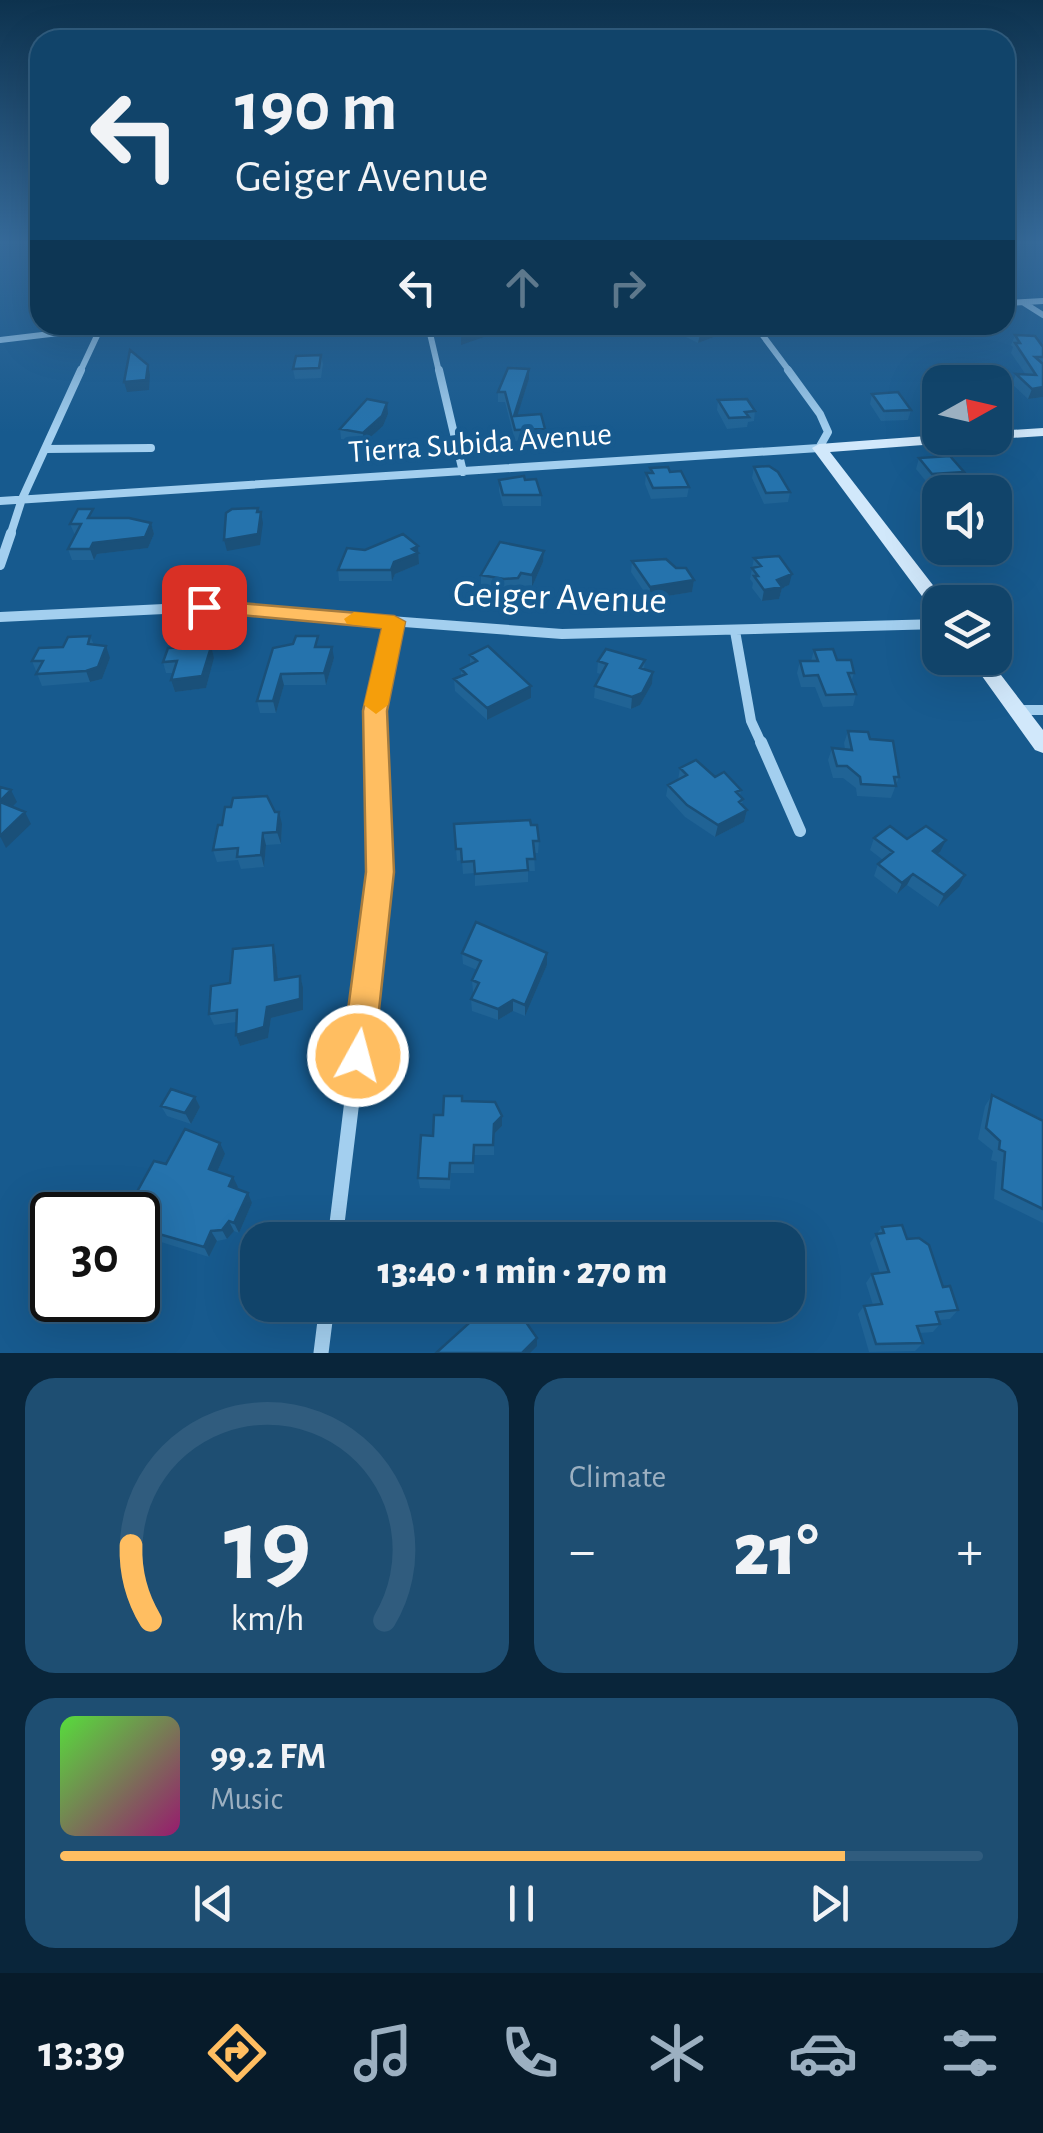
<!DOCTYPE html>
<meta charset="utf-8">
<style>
:root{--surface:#11446a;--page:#1e4e72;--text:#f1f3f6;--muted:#9cb0c1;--line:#305c7e;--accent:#ffbe61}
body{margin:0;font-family:"Alegreya Sans",sans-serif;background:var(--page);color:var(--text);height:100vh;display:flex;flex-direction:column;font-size:38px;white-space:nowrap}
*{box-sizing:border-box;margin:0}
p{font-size:32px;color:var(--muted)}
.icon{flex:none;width:55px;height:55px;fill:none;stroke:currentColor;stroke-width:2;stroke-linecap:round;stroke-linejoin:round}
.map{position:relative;height:1353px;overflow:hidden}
.panel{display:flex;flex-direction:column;gap:25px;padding:25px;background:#09253a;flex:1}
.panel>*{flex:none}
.top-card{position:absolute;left:30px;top:30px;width:985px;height:305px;border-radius:30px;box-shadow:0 10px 40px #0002,0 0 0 2px var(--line);background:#11446a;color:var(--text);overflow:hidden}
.needle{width:65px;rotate:82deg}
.tools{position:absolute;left:922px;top:365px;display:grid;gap:20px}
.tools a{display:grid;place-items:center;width:90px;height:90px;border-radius:20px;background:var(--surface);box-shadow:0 10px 40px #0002,0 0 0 2px var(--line);font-size:50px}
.speed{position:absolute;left:30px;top:1192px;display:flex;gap:20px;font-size:50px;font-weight:700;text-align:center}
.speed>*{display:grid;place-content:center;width:130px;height:130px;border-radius:50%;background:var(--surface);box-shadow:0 10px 40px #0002,0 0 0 2px var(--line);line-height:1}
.speed .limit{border:5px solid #111;border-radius:15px;background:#fff;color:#111}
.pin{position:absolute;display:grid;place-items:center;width:85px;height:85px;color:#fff;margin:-42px;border-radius:20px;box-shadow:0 5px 15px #0006}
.me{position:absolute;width:110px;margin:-55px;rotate:7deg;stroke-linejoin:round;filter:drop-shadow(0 0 8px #0008)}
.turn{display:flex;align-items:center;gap:35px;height:210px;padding:0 40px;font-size:45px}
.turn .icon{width:130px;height:130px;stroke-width:2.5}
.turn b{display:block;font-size:70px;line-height:85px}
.lanes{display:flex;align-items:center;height:95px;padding:0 40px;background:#0003;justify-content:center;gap:50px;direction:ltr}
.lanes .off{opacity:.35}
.big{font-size:75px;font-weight:800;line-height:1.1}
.panel .card{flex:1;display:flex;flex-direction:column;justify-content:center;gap:15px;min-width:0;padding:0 35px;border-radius:30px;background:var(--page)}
.panel .dial{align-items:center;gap:0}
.dial svg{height:260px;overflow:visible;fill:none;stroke:var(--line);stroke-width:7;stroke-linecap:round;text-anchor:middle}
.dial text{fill:var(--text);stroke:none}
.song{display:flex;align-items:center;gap:30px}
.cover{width:120px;height:120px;border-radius:15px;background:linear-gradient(135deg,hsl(110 70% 55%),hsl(320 70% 35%))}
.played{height:10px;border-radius:5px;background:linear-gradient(90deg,var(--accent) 85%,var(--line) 85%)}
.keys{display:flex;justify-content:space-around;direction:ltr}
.heat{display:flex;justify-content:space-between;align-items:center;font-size:55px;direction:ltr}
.panel .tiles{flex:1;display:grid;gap:25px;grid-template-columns:1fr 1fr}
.card:last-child{grid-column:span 2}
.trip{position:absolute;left:240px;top:1222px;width:565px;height:100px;border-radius:30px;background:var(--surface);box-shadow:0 10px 40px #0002,0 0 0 2px var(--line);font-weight:800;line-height:100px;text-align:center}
.dock{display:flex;height:160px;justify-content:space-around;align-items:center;background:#071b2a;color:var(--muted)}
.dock .icon{width:70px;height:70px}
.dock .selected{color:var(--accent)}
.dock b{font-size:45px;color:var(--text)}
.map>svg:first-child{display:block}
</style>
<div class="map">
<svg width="1043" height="1353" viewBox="0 0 1043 1353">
<rect width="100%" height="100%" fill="#175a8e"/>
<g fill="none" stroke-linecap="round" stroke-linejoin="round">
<!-- street-far4 -->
<path stroke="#a3cfef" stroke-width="6" d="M 1005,303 L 1043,301
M 1024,303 L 1043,315
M 428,325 L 439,372
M 755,325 L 790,372
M 0,340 L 101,328 L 179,325
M 80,372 L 102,325"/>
<!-- street-far3 -->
<path stroke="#a3cfef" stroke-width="8" d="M 439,370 L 463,472
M 45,449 L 151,448
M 0,501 L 819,448 L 828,432 L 820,414 L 788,370
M 10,536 L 22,499 L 81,370"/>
<!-- street-far2 -->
<path stroke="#a3cfef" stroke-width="10" d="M 0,565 L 11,533
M 0,617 L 205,607 L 562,634 L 940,624
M 735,631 L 751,721 L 762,745
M 1018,710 L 1043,710
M 376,745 L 375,711 L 395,622"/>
<!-- street-far1 -->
<path stroke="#a3cfef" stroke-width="12" d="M 761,742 L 800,831
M 363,1012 L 380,872 L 376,742"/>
<!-- street -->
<path stroke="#a3cfef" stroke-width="15" d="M 335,1240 L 363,1010
M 321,1353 L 327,1305"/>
<!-- secondary -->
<path fill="#d1e8fb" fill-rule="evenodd" d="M 1043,428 L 1043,436 L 995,439 L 989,438 L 995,438 L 995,431 Z
M 940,435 L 970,438 L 963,442 L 830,452 L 946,602 L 940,602 L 940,613 L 933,611 L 812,448 L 819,444 Z
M 969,658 L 988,658 L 1043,730 L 1043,753 L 1035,750 Z"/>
</g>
<!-- wall -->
<path fill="#206395" d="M 679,325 L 734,325 L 733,330 L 698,343 L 678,333 Z
M 1015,335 L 1043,347 L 1043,397 L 1028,399 L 1012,384 L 1016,374 L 1026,375 L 1011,353 L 1013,347 L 1011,345 Z
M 321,355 L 323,364 L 321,378 L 295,379 L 293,369 Z
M 529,369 L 529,379 L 517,415 L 545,429 L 545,439 L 515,441 L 505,402 L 498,402 L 498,392 Z
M 872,394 L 911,410 L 908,420 L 881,421 L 870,404 Z
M 718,400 L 755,411 L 754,421 L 748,422 L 747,427 L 727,429 L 717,410 Z
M 388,414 L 383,426 L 364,443 L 341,439 L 340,429 Z
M 919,458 L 964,472 L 960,482 L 929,485 L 916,469 Z
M 754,467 L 790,492 L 788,502 L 764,504 L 752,478 Z
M 650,468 L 689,487 L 687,497 L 651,499 L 645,484 L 646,473 L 650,473 Z
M 499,480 L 525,480 L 541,495 L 541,506 L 503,506 L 499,491 Z
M 96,518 L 151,523 L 154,534 L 148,548 L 97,554 L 94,560 L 72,560 L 68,549 L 75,535 L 70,524 Z
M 418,546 L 419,564 L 395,574 L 392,581 L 339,581 L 338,570 L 365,550 Z
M 544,551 L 543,562 L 532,587 L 521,585 L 518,589 L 504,590 L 481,586 L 481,575 Z
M 754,558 L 789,585 L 782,588 L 779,599 L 762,601 L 752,588 L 753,583 L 750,579 Z
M 632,561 L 694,580 L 692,592 L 649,599 L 631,572 Z
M 90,636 L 94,645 L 110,658 L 102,679 L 90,682 L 42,686 L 32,661 Z
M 209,636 L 214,658 L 206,688 L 175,692 L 171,680 L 173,673 L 166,673 L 163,662 Z
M 320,647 L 334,658 L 326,685 L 284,685 L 276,713 L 260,713 L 257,701 L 273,648 Z
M 814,650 L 837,660 L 854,673 L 851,682 L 856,694 L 853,706 L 823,707 L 815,687 L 801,687 L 797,673 L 800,661 L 811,661 Z
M 470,655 L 531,686 L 531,698 L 487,720 L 455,691 L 454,679 L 461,676 L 461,669 L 470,664 Z
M 645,660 L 644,669 L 653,672 L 652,684 L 640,705 L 631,709 L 594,698 L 595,686 L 601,674 L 597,673 L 598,661 Z
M 848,731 L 870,739 L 899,777 L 891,798 L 857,796 L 856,788 L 843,778 L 833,778 L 828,760 L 832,748 L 845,749 L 844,743 Z
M 680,768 L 715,777 L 741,790 L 740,796 L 743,799 L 742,805 L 747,810 L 744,822 L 715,837 L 685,817 L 666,796 L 668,785 L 678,780 Z
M 275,812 L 282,824 L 281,844 L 266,845 L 264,867 L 241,869 L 238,860 L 217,862 L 213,850 Z
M 454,824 L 531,825 L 539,841 L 538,853 L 534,853 L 535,871 L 528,871 L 528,882 L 475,886 L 475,873 L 463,874 L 462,860 L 457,861 Z
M 874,838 L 907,839 L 940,852 L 938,855 L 959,887 L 938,907 L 907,885 L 897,894 L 874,876 L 878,864 L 883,860 L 870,850 Z
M 462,953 L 547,953 L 547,965 L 525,1016 L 513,1011 L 498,1020 L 472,1011 L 471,999 L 474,992 L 473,992 L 472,980 L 477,970 L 463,964 Z
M 276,956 L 278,979 L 300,976 L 303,987 L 303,1010 L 271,1018 L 268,1038 L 240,1046 L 236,1035 L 236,1022 L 214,1025 L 209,1014 L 230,983 Z
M 992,1095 L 1043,1121 L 1043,1223 L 994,1199 L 997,1162 L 991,1160 L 993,1151 L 978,1139 L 985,1106 Z
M 195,1097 L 200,1107 L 191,1124 L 167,1116 L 161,1106 Z
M 463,1101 L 502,1126 L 494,1134 L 494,1155 L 474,1155 L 474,1173 L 451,1173 L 450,1189 L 420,1188 L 418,1178 L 433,1136 L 443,1115 Z
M 225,1154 L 217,1172 L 238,1187 L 237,1189 L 252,1203 L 239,1233 L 234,1231 L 227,1239 L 217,1241 L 209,1257 L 145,1237 L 138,1228 L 141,1223 L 138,1221 L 138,1215 L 130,1215 L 127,1210 L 166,1164 Z
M 882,1227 L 907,1239 L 943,1287 L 958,1310 L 950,1319 L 939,1320 L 940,1324 L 933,1332 L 920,1333 L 923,1343 L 915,1351 L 869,1352 L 858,1314 L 864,1306 L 873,1305 L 866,1283 L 872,1274 L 880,1273 L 870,1243 Z"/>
<!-- shaded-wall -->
<path fill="#1a5079" d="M 487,325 L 487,336 L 461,345 L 461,335 Z
M 722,325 L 734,325 L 733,330 L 698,343 L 700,334 Z
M 148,365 L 150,375 L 149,390 L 127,392 L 124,382 Z
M 529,369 L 529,379 L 514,426 L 514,416 Z
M 1043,387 L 1043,397 L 1028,399 L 1032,389 Z
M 387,403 L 388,414 L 383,426 L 364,443 L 363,433 Z
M 261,512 L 263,523 L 260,545 L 227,551 L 224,540 Z
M 151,523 L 154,534 L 148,548 L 97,554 L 94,560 L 90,549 L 93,543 Z
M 418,546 L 419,564 L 395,574 L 392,581 L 391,570 L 394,562 Z
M 544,551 L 543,562 L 532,587 L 532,575 Z
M 792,574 L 789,585 L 782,588 L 779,599 L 762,601 L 764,590 L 777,580 Z
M 694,580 L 692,592 L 649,599 L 650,587 Z
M 209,636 L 214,658 L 206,688 L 175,692 L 171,680 L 206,647 Z
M 106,646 L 110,658 L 102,679 L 90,682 L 86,671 Z
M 332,647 L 334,658 L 326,685 L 324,673 Z
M 653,672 L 652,684 L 640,705 L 631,709 L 632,697 Z
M 281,674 L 284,685 L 276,713 L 273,701 Z
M 531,686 L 531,698 L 487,720 L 487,708 Z
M 11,790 L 17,802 L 6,813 L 0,801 Z
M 747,810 L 744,822 L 715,837 L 718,825 Z
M 25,812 L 31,824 L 6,848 L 0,836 Z
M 279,812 L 282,824 L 281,844 L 277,832 Z
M 263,833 L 266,845 L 264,867 L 261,855 Z
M 946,840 L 940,852 L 928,863 L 933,851 Z
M 913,874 L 907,885 L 897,894 L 902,883 Z
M 965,875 L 959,887 L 938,907 L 944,895 Z
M 273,945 L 276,956 L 279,991 L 275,980 Z
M 547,953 L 547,965 L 525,1016 L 525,1005 Z
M 300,976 L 303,987 L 303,1010 L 271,1018 L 268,1038 L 240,1046 L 236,1035 Z
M 513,1000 L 513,1011 L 498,1020 L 498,1009 Z
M 195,1097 L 200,1107 L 191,1124 L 185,1113 Z
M 502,1116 L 502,1126 L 494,1134 L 494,1155 L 494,1124 Z
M 220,1143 L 225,1154 L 214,1179 L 209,1169 Z
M 233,1177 L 238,1187 L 234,1196 L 229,1186 Z
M 248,1193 L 252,1203 L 239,1233 L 234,1223 Z
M 229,1221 L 234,1231 L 227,1239 L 222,1230 Z
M 211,1231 L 217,1241 L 209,1257 L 204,1247 Z
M 537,1338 L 537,1346 L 530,1353 L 522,1353 Z"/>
<!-- building -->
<path fill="#2573ad" stroke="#1a5079" stroke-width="2.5" d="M 461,325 L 487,325 L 487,326 L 461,335 Z
M 681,325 L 722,325 L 700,334 Z
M 1015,335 L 1035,336 L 1043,347 L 1043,357 L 1035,357 L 1043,364 L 1043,387 L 1032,389 L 1016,374 L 1036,375 L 1015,343 L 1020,343 Z
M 130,350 L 148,365 L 146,380 L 124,382 Z
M 321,355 L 319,368 L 293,369 L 296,356 Z
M 508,368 L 529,369 L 514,416 L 541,414 L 545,429 L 515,430 L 505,392 L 498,392 Z
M 898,392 L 911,410 L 884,411 L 872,394 Z
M 367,399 L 387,403 L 382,416 L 363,433 L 340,429 Z
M 747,399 L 755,411 L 745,412 L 749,417 L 729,418 L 718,400 Z
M 950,456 L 964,472 L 932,474 L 919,458 Z
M 769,466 L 778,472 L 790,492 L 766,493 L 754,467 Z
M 668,467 L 670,472 L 681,471 L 689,487 L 653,488 L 646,473 L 653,473 L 650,468 Z
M 524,476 L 525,480 L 536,479 L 541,495 L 503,495 L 499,480 Z
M 258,508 L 257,512 L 261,512 L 258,534 L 224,540 L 226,513 L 232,509 Z
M 78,509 L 93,509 L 88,518 L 129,518 L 151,523 L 145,537 L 93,543 L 90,549 L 68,549 L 81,524 L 70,524 Z
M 403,534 L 418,546 L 412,549 L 418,553 L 394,562 L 391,570 L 338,570 L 347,548 L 365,550 Z
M 500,542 L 544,551 L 532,575 L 521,573 L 518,578 L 504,579 L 481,575 Z
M 779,556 L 792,574 L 777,580 L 782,587 L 764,590 L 754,576 L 758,576 L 752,568 L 761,566 L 754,558 Z
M 666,559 L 676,568 L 686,568 L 694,580 L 650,587 L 632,561 Z
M 90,636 L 88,644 L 106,646 L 98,667 L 86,671 L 36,674 L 43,661 L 32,661 L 39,648 L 63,647 L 68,637 Z
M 209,636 L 206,647 L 211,647 L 202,676 L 171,680 L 177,661 L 163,662 L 168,648 L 187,647 L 190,637 Z
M 296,636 L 318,636 L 315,647 L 332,647 L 324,673 L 281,674 L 273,701 L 257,701 L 273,648 L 293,644 Z
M 488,646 L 531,686 L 487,708 L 454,679 L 466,674 L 461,669 L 477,661 L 470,655 Z
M 606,649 L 645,660 L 640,668 L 653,672 L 642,693 L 632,697 L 595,686 L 607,664 L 598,661 Z
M 833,649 L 837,660 L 851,660 L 854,673 L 848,673 L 856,694 L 826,695 L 818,675 L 804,676 L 800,661 L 818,661 L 814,650 Z
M 848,731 L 868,732 L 870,739 L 893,741 L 899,777 L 894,777 L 896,786 L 861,784 L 860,777 L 847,766 L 837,766 L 832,748 L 852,750 Z
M 696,760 L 715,777 L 724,772 L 741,790 L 736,792 L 743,799 L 739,802 L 747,810 L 718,825 L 687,805 L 668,785 L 687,775 L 680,768 Z
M 0,787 L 11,790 L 0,801 Z
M 267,796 L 275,812 L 279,812 L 277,832 L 263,833 L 261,855 L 237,857 L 238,848 L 213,850 L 218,825 L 222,825 L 225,807 L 231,807 L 233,798 Z
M 0,802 L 25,812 L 0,836 Z
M 530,820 L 531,825 L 537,825 L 539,841 L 533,841 L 535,859 L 527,859 L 528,870 L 475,874 L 474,861 L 462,862 L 461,849 L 456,849 L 454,824 Z
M 890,826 L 907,839 L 926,826 L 946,840 L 933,851 L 965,875 L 944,895 L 913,874 L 902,883 L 878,864 L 893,852 L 874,838 Z
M 476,922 L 547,953 L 525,1005 L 513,1000 L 498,1009 L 471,999 L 479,983 L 472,980 L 481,961 L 462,953 Z
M 273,945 L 275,980 L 300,976 L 300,999 L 267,1007 L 264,1027 L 236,1035 L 237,1010 L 209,1014 L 211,986 L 230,983 L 233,949 Z
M 171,1089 L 195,1097 L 185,1113 L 161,1106 Z
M 992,1095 L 1043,1121 L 1043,1209 L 1002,1189 L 1005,1152 L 999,1149 L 1000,1141 L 986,1128 Z
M 444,1096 L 462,1096 L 462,1101 L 495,1102 L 502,1116 L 494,1124 L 493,1145 L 474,1145 L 473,1163 L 450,1163 L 449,1179 L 418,1178 L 421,1135 L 433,1136 L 434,1115 L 443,1115 Z
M 185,1129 L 220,1143 L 209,1169 L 233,1177 L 229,1186 L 248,1193 L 234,1223 L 229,1221 L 222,1230 L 211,1231 L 204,1247 L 138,1228 L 145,1216 L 127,1210 L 154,1161 L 166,1164 Z
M 902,1225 L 907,1239 L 919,1238 L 929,1245 L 943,1287 L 950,1286 L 958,1310 L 936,1312 L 940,1324 L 917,1326 L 923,1343 L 876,1344 L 864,1306 L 882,1304 L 872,1274 L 889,1272 L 876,1234 L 884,1233 L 882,1227 Z
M 489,1305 L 514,1305 L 537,1338 L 522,1353 L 436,1353 Z"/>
<!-- sky -->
<linearGradient id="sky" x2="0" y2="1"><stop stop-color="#0d324e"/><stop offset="0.56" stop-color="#366b9b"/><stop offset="1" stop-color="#366b9b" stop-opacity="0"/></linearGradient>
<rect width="1043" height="433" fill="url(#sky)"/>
<!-- route -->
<path fill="#ffbe61" stroke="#a67c3f" stroke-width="2.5" d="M 204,600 L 394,616 L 405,622 L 387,711 L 394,872 L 374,1056 L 369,1067 L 358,1071 L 346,1067 L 342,1056 L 366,872 L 363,711 L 382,628 L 197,611 L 194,607 Z"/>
<!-- slow -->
<path fill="#f59e0b" d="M 354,612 L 394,616 L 405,622 L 388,705 L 376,714 L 364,705 L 382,628 L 347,624 L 344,619 Z"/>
<g text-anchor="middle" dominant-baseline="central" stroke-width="10" stroke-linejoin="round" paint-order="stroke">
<!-- far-street labels -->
<g font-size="32" fill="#fff" stroke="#175a8e">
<text transform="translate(480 443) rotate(-4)">Tierra Subida Avenue</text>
</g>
<!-- street labels -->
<g font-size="38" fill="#fff" stroke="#175a8e">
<text transform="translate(560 598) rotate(2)">Geiger Avenue</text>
</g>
</g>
</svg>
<div class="tools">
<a><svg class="needle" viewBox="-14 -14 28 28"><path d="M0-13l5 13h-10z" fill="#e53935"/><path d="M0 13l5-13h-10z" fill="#9cb0c1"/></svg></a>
<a><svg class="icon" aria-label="sound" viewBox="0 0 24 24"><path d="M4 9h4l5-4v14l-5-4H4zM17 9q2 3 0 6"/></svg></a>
<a><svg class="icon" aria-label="layers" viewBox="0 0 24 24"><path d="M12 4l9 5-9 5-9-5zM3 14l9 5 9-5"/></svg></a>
</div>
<div class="speed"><div class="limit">30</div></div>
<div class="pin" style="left:204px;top:607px;background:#d93025"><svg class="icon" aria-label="arrive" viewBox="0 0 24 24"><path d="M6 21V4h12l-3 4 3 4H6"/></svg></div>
<svg class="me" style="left:358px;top:1056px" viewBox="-20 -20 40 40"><circle r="17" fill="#ffbe61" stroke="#fff" stroke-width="3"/><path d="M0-11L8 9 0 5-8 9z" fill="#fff"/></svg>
<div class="trip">13:40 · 1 min · 270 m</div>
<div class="top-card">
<div class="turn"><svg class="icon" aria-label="left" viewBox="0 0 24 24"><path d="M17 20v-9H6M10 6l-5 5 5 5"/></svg><div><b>190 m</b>Geiger Avenue</div></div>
<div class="lanes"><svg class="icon" aria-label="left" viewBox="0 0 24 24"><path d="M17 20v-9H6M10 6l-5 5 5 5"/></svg><svg class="icon off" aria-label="ahead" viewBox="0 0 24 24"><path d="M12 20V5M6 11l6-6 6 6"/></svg><svg class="icon off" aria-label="right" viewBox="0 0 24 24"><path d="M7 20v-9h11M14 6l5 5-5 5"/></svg></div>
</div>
</div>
<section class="panel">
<div class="tiles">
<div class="card dial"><svg viewBox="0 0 100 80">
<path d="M14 69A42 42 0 1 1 86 69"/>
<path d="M14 69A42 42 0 0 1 8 46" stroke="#ffbe61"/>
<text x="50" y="56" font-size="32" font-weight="700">19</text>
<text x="50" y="72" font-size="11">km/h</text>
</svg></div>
<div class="card"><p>Climate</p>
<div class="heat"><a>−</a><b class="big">21°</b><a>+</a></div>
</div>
<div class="card">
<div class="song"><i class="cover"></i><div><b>99.2 FM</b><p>Music</p></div></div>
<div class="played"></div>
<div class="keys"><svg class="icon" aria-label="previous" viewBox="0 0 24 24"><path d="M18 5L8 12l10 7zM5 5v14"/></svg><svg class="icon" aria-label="pause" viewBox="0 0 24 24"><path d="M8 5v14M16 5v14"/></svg><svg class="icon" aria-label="next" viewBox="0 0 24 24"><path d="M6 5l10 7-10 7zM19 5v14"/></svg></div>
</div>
</div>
</section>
<nav class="dock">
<b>13:39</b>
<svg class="icon selected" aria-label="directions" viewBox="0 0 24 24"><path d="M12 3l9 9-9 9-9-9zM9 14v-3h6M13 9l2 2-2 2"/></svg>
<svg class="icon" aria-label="music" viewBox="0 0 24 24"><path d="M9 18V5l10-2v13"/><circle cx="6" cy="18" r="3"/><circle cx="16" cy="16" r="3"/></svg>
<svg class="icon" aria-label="phone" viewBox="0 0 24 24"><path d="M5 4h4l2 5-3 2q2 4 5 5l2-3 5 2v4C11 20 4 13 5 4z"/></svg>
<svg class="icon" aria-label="climate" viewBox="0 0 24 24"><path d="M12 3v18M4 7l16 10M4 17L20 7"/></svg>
<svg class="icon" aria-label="car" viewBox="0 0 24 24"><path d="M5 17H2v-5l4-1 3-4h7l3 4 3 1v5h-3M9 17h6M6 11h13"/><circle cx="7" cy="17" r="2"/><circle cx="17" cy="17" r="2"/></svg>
<svg class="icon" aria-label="filters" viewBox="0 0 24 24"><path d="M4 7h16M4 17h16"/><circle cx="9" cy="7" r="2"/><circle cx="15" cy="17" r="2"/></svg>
</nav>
